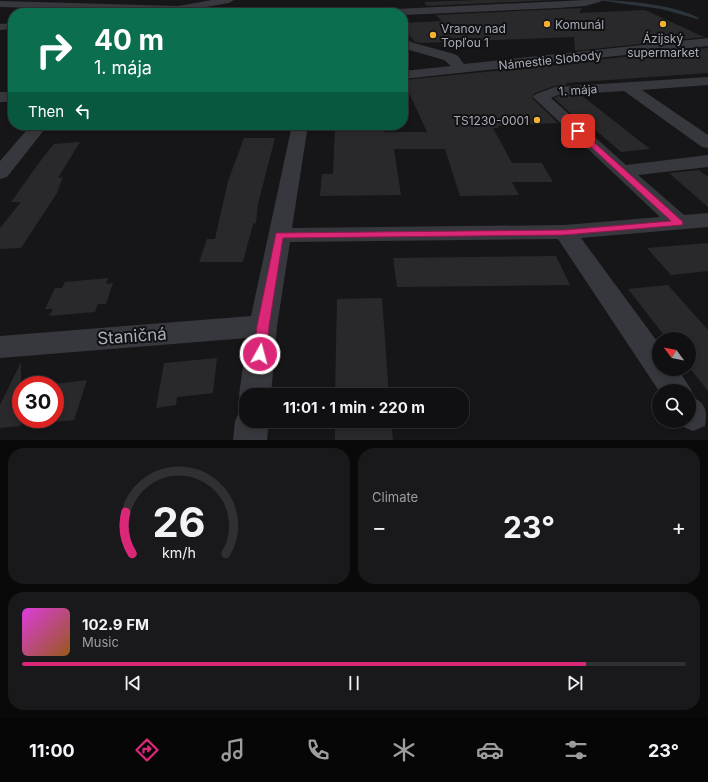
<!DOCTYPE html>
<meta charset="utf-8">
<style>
:root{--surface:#101012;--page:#19191b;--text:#f1f3f6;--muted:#9c9d9f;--line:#303032;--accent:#db2777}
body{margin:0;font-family:Inter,sans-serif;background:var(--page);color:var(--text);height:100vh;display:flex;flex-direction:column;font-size:15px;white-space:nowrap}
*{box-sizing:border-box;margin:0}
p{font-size:13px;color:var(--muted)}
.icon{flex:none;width:22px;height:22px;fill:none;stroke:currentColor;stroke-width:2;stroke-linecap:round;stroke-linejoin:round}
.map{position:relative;height:440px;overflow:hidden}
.side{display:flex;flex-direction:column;gap:8px;padding:8px;background:#09090a;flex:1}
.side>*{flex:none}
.guide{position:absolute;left:8px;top:8px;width:400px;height:122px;border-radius:16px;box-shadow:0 2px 6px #0003,0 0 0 1px var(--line);background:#0b6e4f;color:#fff;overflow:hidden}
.needle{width:26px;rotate:302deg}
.buttons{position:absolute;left:652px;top:332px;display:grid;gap:8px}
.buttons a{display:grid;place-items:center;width:44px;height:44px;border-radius:50%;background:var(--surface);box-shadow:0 2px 6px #0003,0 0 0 1px var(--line);font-size:20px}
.speed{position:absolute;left:12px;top:376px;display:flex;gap:8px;font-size:20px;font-weight:700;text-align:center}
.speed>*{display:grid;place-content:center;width:52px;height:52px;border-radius:50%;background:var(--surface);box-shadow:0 2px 6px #0003,0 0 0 1px var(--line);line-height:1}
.speed .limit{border:6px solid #d22;background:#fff;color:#111}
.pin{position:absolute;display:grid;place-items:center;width:34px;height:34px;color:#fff;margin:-17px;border-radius:8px;box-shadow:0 2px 6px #0006}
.me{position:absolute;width:44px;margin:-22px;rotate:7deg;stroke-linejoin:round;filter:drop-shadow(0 0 3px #0008)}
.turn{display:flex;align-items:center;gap:14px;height:84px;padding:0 20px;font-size:18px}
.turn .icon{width:52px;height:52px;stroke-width:2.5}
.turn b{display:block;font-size:28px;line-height:34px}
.then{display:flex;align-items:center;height:38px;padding:0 20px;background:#0003;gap:8px;font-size:15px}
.big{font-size:30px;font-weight:700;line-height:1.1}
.side .tile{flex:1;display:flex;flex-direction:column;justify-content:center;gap:6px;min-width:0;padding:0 14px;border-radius:16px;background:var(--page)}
.side .dial{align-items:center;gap:0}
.dial svg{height:104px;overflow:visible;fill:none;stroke:var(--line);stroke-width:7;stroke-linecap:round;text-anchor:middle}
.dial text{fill:var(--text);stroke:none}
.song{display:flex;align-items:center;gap:12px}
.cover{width:48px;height:48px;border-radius:6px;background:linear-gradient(135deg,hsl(300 70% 55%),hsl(30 70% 35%))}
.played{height:4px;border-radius:2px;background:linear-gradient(90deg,var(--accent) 85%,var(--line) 85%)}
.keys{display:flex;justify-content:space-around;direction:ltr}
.heat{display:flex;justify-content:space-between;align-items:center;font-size:22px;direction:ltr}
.side .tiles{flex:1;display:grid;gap:8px;grid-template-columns:1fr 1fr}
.tile:last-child{grid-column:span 2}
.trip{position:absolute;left:239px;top:388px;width:230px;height:40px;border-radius:16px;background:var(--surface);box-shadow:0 2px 6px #0003,0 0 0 1px var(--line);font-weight:700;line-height:40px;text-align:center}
.tab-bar{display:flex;height:64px;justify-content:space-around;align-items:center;background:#060607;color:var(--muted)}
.tab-bar .icon{width:28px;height:28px}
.tab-bar .on{color:var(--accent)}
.tab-bar b{font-size:18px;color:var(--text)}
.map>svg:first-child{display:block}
</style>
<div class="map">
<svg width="708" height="440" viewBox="0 0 708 440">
<rect width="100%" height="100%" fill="#161618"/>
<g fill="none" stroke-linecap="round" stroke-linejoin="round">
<!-- stream -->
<path fill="#2c353c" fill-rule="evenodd" d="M 597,0 C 624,0 676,5 699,18 L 697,19 L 661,9 Z"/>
</g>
<!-- building -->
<path fill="#29292c" d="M 477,0 L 553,0 L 427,6 L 424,2 Z
M 582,8 L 579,13 L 645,10 L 704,37 L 575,51 L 574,37 L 421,43 L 415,42 L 403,28 L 403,23 L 442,21 L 436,15 Z
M 708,48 L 708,73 L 566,83 L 567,85 L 554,86 L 535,93 L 532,98 L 558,123 L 498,126 L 499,128 L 493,128 L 512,163 L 542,163 L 553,182 L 512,182 L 519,195 L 460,196 L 445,149 L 394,149 L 401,195 L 320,196 L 322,174 L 333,174 L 335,126 L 384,125 L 384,132 L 427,132 L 403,80 L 576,63 L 576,62 Z
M 581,95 L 650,149 L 621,152 L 585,121 L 580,122 L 554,98 L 558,96 Z
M 244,138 L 275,138 L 258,204 L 256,223 L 253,224 L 243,262 L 199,262 L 207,239 L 215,239 L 228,181 Z
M 80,142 L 58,178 L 63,177 L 57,193 L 21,248 L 0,249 L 0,228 L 21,202 L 11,202 L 44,156 L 54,144 Z
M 699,170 L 708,177 L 708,207 L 669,173 Z
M 708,243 L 708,271 L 671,275 L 647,248 Z
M 556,256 L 570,285 L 397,287 L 393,258 Z
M 108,278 L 106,284 L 113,283 L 106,304 L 98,304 L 95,312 L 49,316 L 53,309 L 45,309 L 55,288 L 62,288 L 65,282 Z
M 668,285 L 708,330 L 708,391 L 689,367 L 689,339 L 667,339 L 628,289 Z
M 382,298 L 389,395 L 335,395 L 337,299 Z
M 217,358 L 213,393 L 177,397 L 176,405 L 156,408 L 164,363 Z
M 21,362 L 21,426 L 0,428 L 0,405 Z
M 87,380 L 74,420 L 55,422 L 55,384 Z
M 335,421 L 391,421 L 393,440 L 335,440 Z"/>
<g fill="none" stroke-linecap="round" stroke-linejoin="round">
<!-- minor -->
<path fill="#37383d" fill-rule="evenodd" d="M 212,0 L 234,0 L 229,3 L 178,12 L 0,7 L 0,1 L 178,6 Z
M 585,0 L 602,0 L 600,2 L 585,6 L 557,8 L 403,15 L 403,13 L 370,13 L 375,10 Z
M 13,23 L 13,29 L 0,30 L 0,24 Z
M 403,38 L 414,43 L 454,54 L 458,56 L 464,64 L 708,38 L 708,46 L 403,79 L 403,71 L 451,66 L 444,60 L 406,49 L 403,47 Z
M 708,77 L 708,85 L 642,90 L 708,135 L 708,148 L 702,147 L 624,91 L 558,95 L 551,98 L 626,165 L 708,155 L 708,167 L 638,175 L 684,215 L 708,213 L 708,227 L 581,238 L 659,344 L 659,369 L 678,369 L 692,391 L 689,396 C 705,401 708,410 705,426 L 693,431 L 681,426 L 678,421 L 689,421 L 689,391 L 659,391 L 558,239 L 290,242 L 277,326 L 271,395 L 246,395 L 246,405 L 244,405 L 239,395 L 247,338 L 0,358 L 0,336 L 251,316 L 292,125 L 308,125 L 292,228 L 565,225 L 660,217 L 533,97 L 536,94 L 555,87 Z
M 0,92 L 13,92 L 13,102 L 0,102 Z
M 31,125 L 48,125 L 7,177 L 0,179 L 0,161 Z
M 246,408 L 246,421 L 269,421 L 267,440 L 233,440 L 235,421 L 240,411 Z"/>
</g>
<!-- route -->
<path fill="#db2777" stroke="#8e194d" d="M 578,128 L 682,221 L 683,223 L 682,225 L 564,235 L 283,238 L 269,326 L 266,354 L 264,357 L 260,359 L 255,357 L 254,354 L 257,326 L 276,233 L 564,230 L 671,221 L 575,132 L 575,129 Z"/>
<!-- markers -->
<g fill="#f2b134" stroke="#111113" stroke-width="1.5">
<circle cx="547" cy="24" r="4"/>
<circle cx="663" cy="24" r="4"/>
<circle cx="433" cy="35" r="4"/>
<circle cx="537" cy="120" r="4"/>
</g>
<g text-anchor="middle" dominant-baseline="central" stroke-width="4" stroke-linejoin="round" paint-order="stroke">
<!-- far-poi labels -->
<g font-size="12" fill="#a8adb8" stroke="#111113" text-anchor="start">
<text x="555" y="24">Komunál</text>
<text x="441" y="28">Vranov nad<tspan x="441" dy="14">Topľou 1</tspan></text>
<text x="663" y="38" text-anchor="middle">Ázijský<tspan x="663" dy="14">supermarket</tspan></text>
<text x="529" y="120" text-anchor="end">TS1230-0001</text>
</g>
<!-- far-street labels -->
<g font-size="12" fill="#a8adb8" stroke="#111113">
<text transform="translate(550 60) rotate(-6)">Námestie Slobody</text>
<text transform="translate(578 90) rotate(-4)">1. mája</text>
</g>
<!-- near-street labels -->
<g font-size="17" fill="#a8adb8" stroke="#111113">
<text transform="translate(132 336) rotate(-4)">Staničná</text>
</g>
</g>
</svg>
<div class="buttons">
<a><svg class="needle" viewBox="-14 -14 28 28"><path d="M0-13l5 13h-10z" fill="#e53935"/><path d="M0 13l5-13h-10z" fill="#9c9d9f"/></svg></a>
<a><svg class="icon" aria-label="search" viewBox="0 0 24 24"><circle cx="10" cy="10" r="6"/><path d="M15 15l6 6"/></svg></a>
</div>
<div class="speed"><div class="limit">30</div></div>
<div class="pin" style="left:578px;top:131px;background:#d93025"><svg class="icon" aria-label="arrive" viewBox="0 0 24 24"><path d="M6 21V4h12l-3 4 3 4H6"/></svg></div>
<svg class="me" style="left:260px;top:354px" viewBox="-20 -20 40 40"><circle r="17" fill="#db2777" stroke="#fff" stroke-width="3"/><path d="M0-11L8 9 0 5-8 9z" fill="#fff"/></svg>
<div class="trip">11:01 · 1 min · 220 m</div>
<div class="guide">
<div class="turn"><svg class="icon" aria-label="right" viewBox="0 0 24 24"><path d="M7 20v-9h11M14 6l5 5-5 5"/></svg><div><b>40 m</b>1. mája</div></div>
<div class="then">Then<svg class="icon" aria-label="left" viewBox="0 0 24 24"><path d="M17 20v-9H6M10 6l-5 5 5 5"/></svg></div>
</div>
</div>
<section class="side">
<div class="tiles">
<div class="tile dial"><svg viewBox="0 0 100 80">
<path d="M14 69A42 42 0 1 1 86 69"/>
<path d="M14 69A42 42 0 0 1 9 37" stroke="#db2777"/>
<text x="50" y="56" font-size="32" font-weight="700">26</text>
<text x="50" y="72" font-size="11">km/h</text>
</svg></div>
<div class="tile"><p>Climate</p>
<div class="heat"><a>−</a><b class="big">23°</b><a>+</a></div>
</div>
<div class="tile">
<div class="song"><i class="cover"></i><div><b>102.9 FM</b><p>Music</p></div></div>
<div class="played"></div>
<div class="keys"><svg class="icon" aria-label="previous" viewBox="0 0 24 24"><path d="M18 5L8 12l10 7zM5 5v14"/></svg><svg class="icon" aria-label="pause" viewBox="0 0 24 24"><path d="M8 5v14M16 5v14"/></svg><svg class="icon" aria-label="next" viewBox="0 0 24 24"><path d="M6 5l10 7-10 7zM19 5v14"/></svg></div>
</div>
</div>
</section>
<nav class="tab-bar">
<b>11:00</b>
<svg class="icon on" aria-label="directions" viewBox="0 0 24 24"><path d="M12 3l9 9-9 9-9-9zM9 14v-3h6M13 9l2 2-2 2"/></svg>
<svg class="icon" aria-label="music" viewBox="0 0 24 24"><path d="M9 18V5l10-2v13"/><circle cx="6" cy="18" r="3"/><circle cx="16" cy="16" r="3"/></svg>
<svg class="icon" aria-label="phone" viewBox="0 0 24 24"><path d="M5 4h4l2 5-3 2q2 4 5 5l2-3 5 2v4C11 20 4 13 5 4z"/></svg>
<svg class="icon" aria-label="climate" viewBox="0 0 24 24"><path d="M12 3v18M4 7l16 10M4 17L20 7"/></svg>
<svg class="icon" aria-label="car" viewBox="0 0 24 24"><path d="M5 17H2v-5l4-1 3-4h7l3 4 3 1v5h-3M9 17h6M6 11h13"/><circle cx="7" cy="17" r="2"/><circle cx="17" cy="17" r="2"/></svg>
<svg class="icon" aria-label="filters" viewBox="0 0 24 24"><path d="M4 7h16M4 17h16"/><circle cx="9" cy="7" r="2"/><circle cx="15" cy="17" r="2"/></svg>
<b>23°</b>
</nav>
